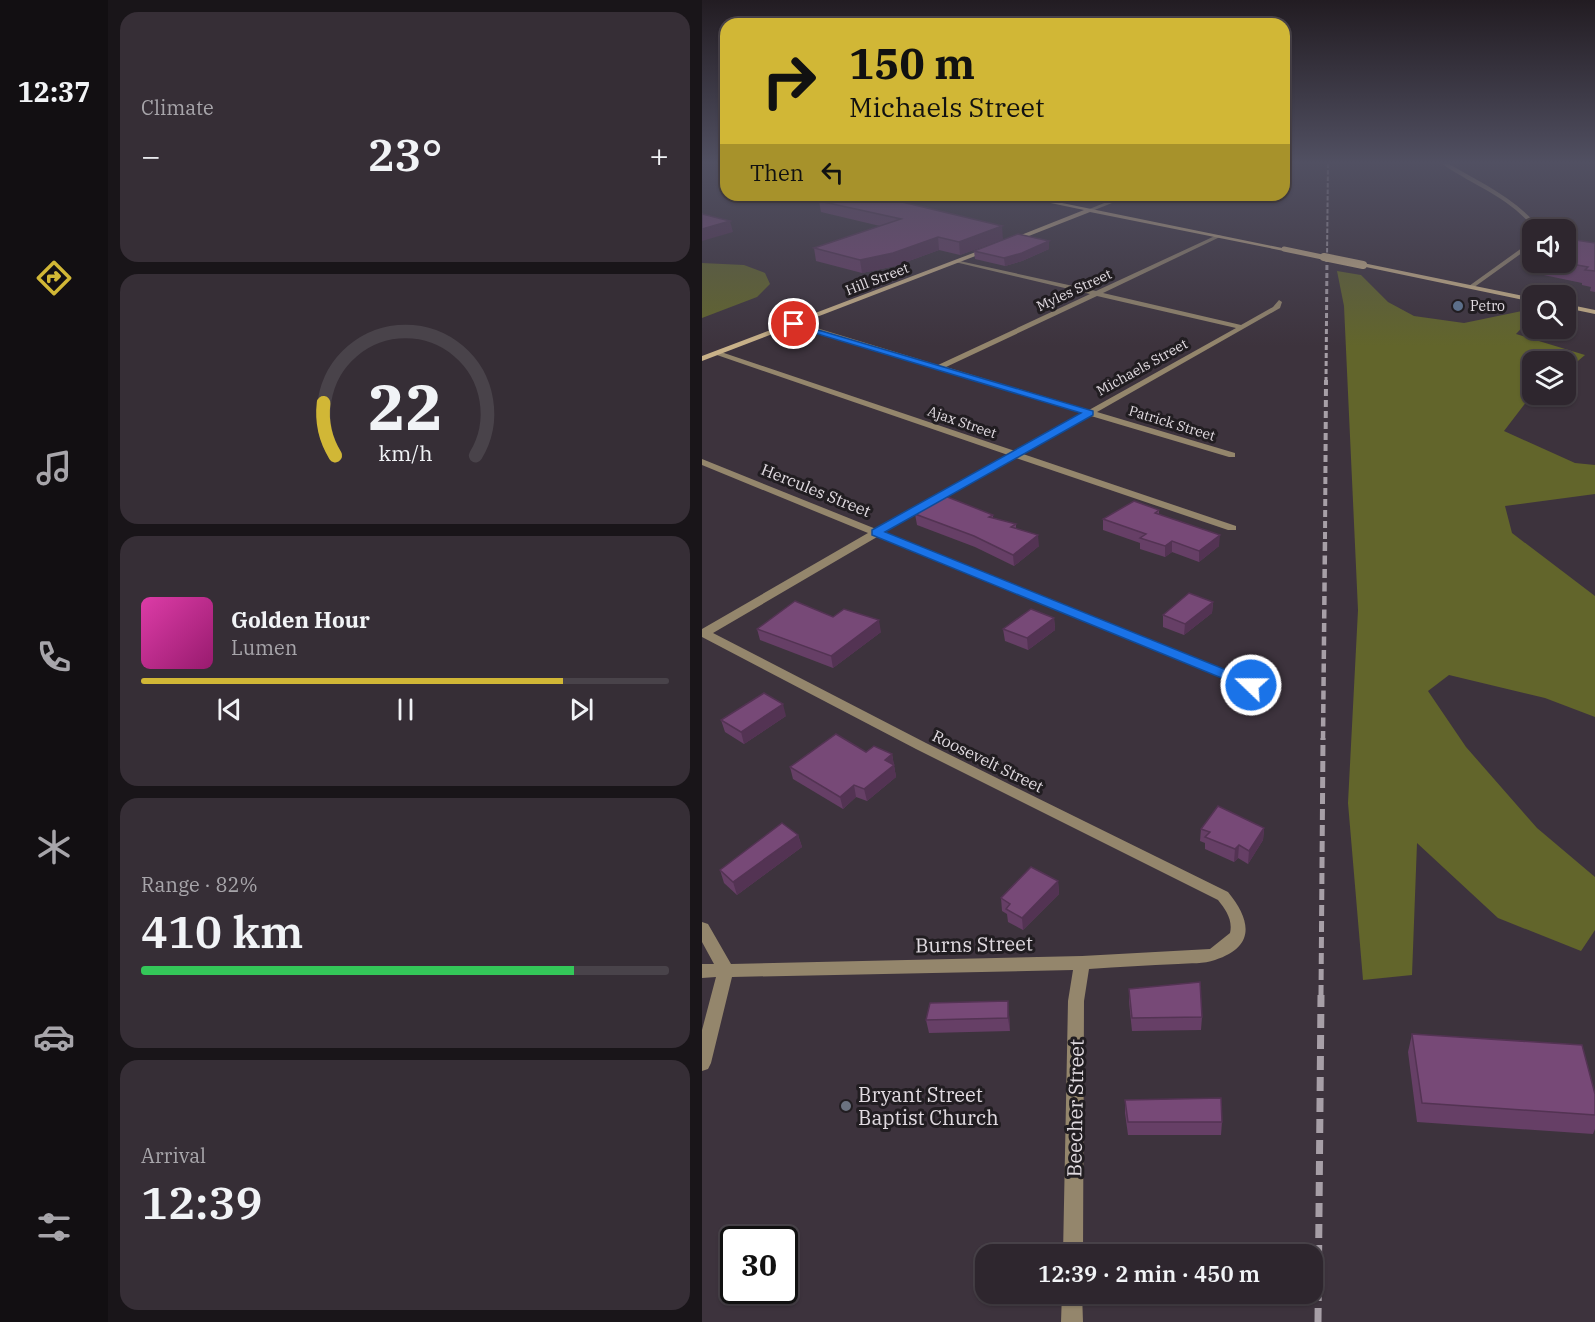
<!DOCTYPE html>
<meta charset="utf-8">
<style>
:root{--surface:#2e262e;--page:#362e36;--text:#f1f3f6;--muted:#a7a5aa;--line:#49434a;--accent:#d1b736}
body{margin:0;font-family:"IBM Plex Serif",serif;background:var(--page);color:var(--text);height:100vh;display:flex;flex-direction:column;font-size:22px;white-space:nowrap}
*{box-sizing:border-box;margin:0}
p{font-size:20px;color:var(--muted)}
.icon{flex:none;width:33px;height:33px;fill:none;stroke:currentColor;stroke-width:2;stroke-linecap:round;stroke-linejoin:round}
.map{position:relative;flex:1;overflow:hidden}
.side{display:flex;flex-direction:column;gap:12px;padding:12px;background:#191519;width:594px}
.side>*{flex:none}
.hud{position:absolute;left:18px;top:18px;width:570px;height:183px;border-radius:18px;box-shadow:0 2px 4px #0004,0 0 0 2px var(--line);background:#d1b736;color:#111;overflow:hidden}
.controls{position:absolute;left:820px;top:219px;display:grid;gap:12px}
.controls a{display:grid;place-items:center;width:54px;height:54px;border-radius:12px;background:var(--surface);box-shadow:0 2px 4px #0004,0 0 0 2px var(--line);font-size:30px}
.speed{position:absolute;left:18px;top:1226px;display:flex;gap:12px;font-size:30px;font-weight:700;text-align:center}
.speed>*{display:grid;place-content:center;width:78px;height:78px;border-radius:50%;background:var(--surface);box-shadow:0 2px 4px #0004,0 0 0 2px var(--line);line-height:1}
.speed .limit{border:3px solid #111;border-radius:9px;background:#fff;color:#111}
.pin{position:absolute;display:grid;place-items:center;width:51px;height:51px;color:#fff;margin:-26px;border:3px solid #fff;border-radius:50%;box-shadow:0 2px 6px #0007}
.me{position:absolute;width:66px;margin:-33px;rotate:292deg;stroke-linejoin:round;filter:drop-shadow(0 0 4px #0008)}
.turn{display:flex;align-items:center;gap:21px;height:126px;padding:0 30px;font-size:27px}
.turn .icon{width:78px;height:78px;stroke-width:2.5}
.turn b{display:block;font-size:42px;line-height:51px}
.then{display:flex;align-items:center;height:57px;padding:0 30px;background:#0003;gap:12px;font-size:22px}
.big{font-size:45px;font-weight:600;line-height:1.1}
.side .tile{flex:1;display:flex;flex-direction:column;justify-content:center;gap:9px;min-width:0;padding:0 21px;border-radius:18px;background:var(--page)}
.side .dial{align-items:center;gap:0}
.dial svg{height:156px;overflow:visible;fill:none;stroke:var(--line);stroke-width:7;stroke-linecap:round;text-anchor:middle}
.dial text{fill:var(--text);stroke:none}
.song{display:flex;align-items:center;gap:18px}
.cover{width:72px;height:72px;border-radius:9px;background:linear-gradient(135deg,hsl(320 70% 55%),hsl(320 70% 35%))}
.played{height:6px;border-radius:3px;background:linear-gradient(90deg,var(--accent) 80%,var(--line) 80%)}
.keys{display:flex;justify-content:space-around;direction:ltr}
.heat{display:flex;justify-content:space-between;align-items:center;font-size:33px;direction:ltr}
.charge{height:9px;border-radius:4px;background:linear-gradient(90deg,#34c759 82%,var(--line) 0)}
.trip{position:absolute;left:273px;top:1244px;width:348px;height:60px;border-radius:18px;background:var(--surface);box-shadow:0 2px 4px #0004,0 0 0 2px var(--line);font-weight:600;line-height:60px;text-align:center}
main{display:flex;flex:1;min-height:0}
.menu{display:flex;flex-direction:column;width:108px;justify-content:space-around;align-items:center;background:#120f12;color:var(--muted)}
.menu .icon{width:42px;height:42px}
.menu .active{color:var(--accent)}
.menu b{font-size:27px;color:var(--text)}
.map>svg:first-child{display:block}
</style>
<main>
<nav class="menu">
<b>12:37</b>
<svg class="icon active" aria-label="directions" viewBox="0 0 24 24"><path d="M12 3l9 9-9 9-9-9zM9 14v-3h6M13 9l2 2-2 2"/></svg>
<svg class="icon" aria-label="music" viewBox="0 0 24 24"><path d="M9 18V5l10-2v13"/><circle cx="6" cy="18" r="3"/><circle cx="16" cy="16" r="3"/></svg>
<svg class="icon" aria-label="phone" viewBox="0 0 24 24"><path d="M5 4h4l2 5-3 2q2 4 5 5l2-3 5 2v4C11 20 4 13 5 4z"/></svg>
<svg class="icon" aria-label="climate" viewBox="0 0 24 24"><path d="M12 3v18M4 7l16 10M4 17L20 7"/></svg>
<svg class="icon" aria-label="car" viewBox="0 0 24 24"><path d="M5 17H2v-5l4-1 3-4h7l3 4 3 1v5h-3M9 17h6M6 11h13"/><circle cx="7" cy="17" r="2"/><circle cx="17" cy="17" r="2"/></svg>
<svg class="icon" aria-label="filters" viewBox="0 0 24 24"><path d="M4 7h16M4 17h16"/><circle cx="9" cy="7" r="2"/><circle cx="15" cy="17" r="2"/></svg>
</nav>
<section class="side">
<div class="tile"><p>Climate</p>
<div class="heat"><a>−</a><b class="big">23°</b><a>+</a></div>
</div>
<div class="tile dial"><svg viewBox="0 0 100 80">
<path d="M14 69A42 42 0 1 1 86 69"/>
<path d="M14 69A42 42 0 0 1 8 42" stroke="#d1b736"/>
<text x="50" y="56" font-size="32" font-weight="700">22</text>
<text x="50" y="72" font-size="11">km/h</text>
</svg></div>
<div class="tile">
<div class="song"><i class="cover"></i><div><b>Golden Hour</b><p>Lumen</p></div></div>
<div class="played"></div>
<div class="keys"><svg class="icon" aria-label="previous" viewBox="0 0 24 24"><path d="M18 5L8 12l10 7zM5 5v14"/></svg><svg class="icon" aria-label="pause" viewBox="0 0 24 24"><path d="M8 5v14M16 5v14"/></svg><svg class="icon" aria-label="next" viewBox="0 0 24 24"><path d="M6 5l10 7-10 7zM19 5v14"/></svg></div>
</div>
<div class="tile"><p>Range · 82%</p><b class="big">410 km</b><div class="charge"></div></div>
<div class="tile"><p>Arrival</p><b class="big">12:39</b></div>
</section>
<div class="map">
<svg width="893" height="1322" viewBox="0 0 893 1322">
<rect width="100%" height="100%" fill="#3d333d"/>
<!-- green -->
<path fill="#62652b" d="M 0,263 L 42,265 L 63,273 L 68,284 L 55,297 L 0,318 Z
M 635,271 L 659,275 L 686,302 L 712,316 L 762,323 L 820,311 L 828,319 L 814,334 L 883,355 L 864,371 L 864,362 L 831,362 L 831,393 L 802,431 L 873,463 L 893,465 L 893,494 L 803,506 L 810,533 L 893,596 L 893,717 L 843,698 L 747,675 L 726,691 L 764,747 L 835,828 L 893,877 L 893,930 L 879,951 L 796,918 L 715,843 L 710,975 L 661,980 L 646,803 L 656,610 L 642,306 Z"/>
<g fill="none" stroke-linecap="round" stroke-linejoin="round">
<!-- street -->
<path fill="#94866c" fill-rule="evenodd" d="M 736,161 L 742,161 C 775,181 815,198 839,230 L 833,230 C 809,197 767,184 736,161 Z
M 422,195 L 430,195 L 390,211 L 385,210 Z
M 515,235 L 520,236 L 401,293 L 539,325 L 571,307 L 577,300 L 580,302 L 578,308 L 395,412 L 533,453 L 533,457 L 527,457 L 389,416 L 321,454 L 534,526 L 534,530 L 526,530 L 314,458 L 182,532 L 553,682 L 555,685 L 553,688 L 545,688 L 175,537 L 11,633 L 224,743 L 526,892 C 549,920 554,947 513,960 C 502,964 488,963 476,964 C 446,965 417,967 387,969 L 382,1001 L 381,1254 L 361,1254 L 366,1001 L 371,970 L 30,977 L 9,1063 L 6,1069 L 0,1071 L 0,1030 L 14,977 L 0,978 L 0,964 L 12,964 L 0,942 L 0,922 L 6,924 L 29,964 L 380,956 L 508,949 L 528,933 C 531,920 524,910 516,900 L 214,749 L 0,637 L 0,629 L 166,533 L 0,465 L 0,459 L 174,529 L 306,455 L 12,354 L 19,352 L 313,451 L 381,413 L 88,324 L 95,322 L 236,365 L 388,294 L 253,262 L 253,260 L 394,291 ZM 395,296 L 534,328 L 387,410 L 244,367 Z
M 831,240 L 831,245 L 771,288 L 767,288 L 767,286 Z
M 360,1293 L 380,1293 L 381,1322 L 359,1322 Z"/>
<!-- secondary -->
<path fill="#c9b289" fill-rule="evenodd" d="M 310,195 L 321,195 L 585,249 L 582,251 L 388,212 L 306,244 L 304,241 L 382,210 Z
M 287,247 L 289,250 L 0,361 L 0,356 Z
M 661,263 L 831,298 L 831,302 L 659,266 L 659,264 Z
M 864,304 L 893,310 L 893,314 L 864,308 Z"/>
<!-- rail-far5 -->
<path stroke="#a79fa7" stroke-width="2" stroke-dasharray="4.5 2" stroke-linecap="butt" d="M 625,259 L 626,161"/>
<!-- rail-far4 -->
<path stroke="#a79fa7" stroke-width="3" stroke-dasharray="5 3" stroke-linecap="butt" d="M 624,382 L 625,257"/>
<!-- rail-far3 -->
<path stroke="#a79fa7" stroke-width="4" stroke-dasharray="7 4" stroke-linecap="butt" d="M 623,539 L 624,380"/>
<!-- rail-far2 -->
<path stroke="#a79fa7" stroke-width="4.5" stroke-dasharray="9 4.5" stroke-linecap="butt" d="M 621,740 L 623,538"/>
<!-- rail-far1 -->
<path stroke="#a79fa7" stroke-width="5" stroke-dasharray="11 5" stroke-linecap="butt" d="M 619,996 L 621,738"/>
<!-- rail -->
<path stroke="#a79fa7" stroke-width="7" stroke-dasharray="14 7" stroke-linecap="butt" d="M 616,1322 L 619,995"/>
<!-- secondary-bridge-far1 -->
<path stroke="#c9b289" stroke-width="5" d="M 582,249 L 630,259"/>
<!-- secondary-bridge -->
<path stroke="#c9b289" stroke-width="8" d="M 622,257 L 661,265"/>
</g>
<!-- wall -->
<path fill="#663f66" d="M 117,201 L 301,239 L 258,255 L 237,250 L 193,266 L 160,273 L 114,261 L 112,248 L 178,226 L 119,212 Z
M 347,241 L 347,249 L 320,261 L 303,266 L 273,259 L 272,251 Z
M 893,243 L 893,292 L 888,291 L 889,287 L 880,285 L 880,283 L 837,274 L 840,262 L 864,262 Z
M 457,510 L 457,514 L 517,546 L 497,562 L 470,552 L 463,557 L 438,549 L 438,543 L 401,530 L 401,519 Z
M 213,514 L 291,515 L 291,518 L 314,524 L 314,528 L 337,546 L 312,566 L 273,547 L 215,525 Z
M 511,602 L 510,613 L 482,635 L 461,627 L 461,615 Z
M 131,617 L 179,632 L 131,668 L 58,640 L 55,629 Z
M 352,618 L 353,630 L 326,650 L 303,641 L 301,629 Z
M 84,716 L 42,744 L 23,732 L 19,720 Z
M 164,752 L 190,754 L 194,777 L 165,801 L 154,797 L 141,809 L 91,779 L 88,767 Z
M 562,828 L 561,840 L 546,864 L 536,858 L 532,862 L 503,849 L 503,843 L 498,841 L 499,829 Z
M 96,835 L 100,847 L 35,895 L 22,883 L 18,870 Z
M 356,881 L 357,894 L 321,930 L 306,922 L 305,914 L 300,911 L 299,898 Z
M 427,989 L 500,1017 L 499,1030 L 430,1031 L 427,1002 Z
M 307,1014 L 308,1031 L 227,1033 L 224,1020 Z
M 710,1034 L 893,1094 L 893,1129 L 891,1134 L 715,1122 L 706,1052 Z
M 423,1100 L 520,1122 L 519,1135 L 426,1135 L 423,1113 Z"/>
<!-- shaded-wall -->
<path fill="#533353" d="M 28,221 L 31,232 L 0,241 L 0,229 Z
M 300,226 L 301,239 L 258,255 L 257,242 Z
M 236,237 L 237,250 L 193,266 L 160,273 L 158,260 Z
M 347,241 L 347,249 L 320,261 L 303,266 L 302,258 Z
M 336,535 L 337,546 L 312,566 L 311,555 Z
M 518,535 L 517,546 L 497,562 L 497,551 Z
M 470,541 L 470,552 L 463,557 L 463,546 Z
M 511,602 L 510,613 L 482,635 L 483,624 Z
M 352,618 L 353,630 L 326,650 L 325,638 Z
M 177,620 L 179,632 L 131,668 L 129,656 Z
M 81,704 L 84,716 L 42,744 L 39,732 Z
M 190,754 L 194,777 L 165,801 L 162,789 L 183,760 Z
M 152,785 L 154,797 L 141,809 L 138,797 Z
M 562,828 L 561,840 L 546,864 L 547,851 Z
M 96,835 L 100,847 L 35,895 L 31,882 Z
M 537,845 L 536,858 L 532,862 L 533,849 Z
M 356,881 L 357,894 L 321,930 L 320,918 Z
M 306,1001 L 307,1014 L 308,1031 L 306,1018 Z"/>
<!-- building -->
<path fill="#774977" stroke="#533353" stroke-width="1.5" d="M 138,195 L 171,195 L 300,226 L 257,242 L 236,237 L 191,253 L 158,260 L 112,248 L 199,219 L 117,201 Z
M 0,214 L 28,221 L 0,229 Z
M 316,234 L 347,241 L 320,253 L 302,258 L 272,251 Z
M 867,239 L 893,243 L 893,271 L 883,270 L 886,267 L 859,262 L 864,262 L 864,241 Z
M 243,496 L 291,515 L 287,517 L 314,524 L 309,527 L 336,535 L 311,555 L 272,536 L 213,514 Z
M 432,501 L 457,510 L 453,513 L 518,535 L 497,551 L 470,541 L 463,546 L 438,538 L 444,534 L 401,519 Z
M 487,593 L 511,602 L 483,624 L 461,615 Z
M 93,601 L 131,617 L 142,609 L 177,620 L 129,656 L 55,629 Z
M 329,609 L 352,618 L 325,638 L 301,629 Z
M 62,693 L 81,704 L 39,732 L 19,720 Z
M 134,734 L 164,752 L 172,746 L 190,754 L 183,760 L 192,765 L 162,789 L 152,785 L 138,797 L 88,767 Z
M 516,806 L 562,828 L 547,851 L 537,845 L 533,849 L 503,837 L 508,832 L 499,829 Z
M 80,823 L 96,835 L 31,882 L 18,870 Z
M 329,867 L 356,881 L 320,918 L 304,909 L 308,904 L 299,898 Z
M 498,982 L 500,1017 L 430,1018 L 427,989 Z
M 306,1001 L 306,1018 L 224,1020 L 228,1003 Z
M 710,1034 L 880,1045 L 893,1094 L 893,1115 L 720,1103 Z
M 519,1098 L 520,1122 L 426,1122 L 423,1100 Z"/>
<!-- sky -->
<linearGradient id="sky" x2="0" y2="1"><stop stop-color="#221c22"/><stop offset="0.47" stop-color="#515062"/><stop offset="1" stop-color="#515062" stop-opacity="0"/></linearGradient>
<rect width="893" height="346" fill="url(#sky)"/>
<!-- route -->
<path fill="#1a73e8" stroke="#114b97" stroke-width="1.5" d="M 89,322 L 391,411 L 391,415 L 183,532 L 554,682 L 554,688 L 544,688 L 170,535 L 170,530 L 379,413 L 89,326 Z"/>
<!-- markers -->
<circle fill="#5c6f8a" stroke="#211d21" stroke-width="2" cx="756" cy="306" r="6"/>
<circle fill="#6b7280" stroke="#211d21" stroke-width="2" cx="144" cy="1106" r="6"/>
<g text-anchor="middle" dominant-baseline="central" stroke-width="6" stroke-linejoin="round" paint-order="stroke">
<!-- far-street labels -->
<g font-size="14" fill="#e1dbe1" stroke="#211d21">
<text transform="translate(175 279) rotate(-21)">Hill Street</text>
<text transform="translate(372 290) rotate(-25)">Myles Street</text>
<text transform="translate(440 367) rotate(-29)">Michaels Street</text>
<text transform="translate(260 422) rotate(19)">Ajax Street</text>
<text transform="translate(470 423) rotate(17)">Patrick Street</text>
</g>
<!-- far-poi labels -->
<g font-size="14" fill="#e1dbe1" stroke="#211d21" text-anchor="start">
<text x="768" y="306">Petro</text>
</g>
<!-- street labels -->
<g font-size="16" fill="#e1dbe1" stroke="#211d21">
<text transform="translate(114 490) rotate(22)">Hercules Street</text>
<text transform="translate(286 761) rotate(26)">Roosevelt Street</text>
</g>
<!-- near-street labels -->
<g font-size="20" fill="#e1dbe1" stroke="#211d21">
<text transform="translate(272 944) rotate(-1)">Burns Street</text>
<text transform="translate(373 1108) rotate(-89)">Beecher Street</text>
</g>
<!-- near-poi labels -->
<g font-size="20" fill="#e1dbe1" stroke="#211d21" text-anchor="start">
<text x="156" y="1094">Bryant Street<tspan x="156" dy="23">Baptist Church</tspan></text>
</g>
</g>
</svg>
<div class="controls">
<a><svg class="icon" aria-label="sound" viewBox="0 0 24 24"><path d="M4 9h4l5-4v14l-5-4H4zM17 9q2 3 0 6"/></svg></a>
<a><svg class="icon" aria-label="search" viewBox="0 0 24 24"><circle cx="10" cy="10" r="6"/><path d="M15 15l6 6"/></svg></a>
<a><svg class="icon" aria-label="layers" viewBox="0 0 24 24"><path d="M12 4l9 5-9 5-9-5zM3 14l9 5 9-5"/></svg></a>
</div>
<div class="speed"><div class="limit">30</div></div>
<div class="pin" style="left:92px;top:324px;background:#d93025"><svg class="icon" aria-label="arrive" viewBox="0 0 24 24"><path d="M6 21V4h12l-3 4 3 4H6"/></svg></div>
<svg class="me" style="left:549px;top:685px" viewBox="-20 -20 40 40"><circle r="17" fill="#1a73e8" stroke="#fff" stroke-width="3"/><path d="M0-11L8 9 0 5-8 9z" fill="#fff"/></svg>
<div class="trip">12:39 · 2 min · 450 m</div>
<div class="hud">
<div class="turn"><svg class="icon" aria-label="right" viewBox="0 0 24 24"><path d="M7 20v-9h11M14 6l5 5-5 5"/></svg><div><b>150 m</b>Michaels Street</div></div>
<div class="then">Then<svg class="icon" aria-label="left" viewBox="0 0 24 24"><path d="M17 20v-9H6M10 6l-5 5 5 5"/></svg></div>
</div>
</div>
</main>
